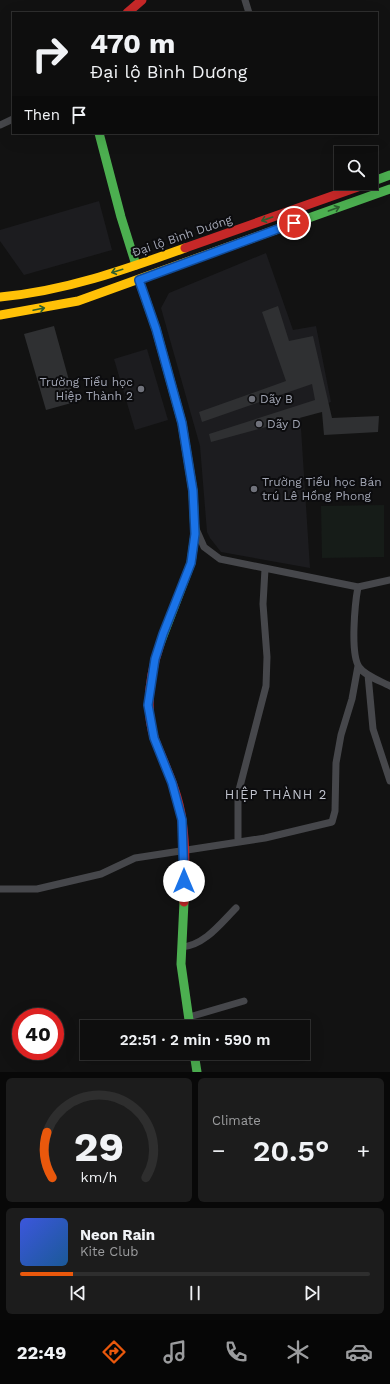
<!DOCTYPE html>
<meta charset="utf-8">
<style>
:root{--surface:#0e0e0e;--page:#1c1c1c;--text:#f1f3f6;--muted:#9b9c9e;--line:#2e2e2e;--accent:#ea580c}
body{margin:0;font-family:"Work Sans",sans-serif;background:var(--page);color:var(--text);height:100vh;display:flex;flex-direction:column;font-size:15px;white-space:nowrap}
*{box-sizing:border-box;margin:0}
p{font-size:13px;color:var(--muted)}
.icon{flex:none;width:22px;height:22px;fill:none;stroke:currentColor;stroke-width:2;stroke-linecap:round;stroke-linejoin:round}
.map{position:relative;height:1072px;overflow:hidden}
.side{display:flex;flex-direction:column;gap:6px;padding:6px;background:#080808;flex:1}
.side>*{flex:none}
.top-card{position:absolute;left:12px;top:12px;width:366px;height:122px;border-radius:0px;box-shadow:0 4px 16px #0002,0 0 0 1px var(--line);background:#0e0e0e;color:var(--text);overflow:hidden}
.fabs{position:absolute;left:334px;top:146px;display:grid;gap:8px}
.fabs a{display:grid;place-items:center;width:44px;height:44px;border-radius:0px;background:var(--surface);box-shadow:0 4px 16px #0002,0 0 0 1px var(--line);font-size:20px}
.speed{position:absolute;left:12px;top:1008px;display:flex;gap:8px;font-size:20px;font-weight:700;text-align:center}
.speed>*{display:grid;place-content:center;width:52px;height:52px;border-radius:50%;background:var(--surface);box-shadow:0 4px 16px #0002,0 0 0 1px var(--line);line-height:1}
.speed .limit{border:6px solid #d22;background:#fff;color:#111}
.pin{position:absolute;display:grid;place-items:center;width:34px;height:34px;color:#fff;margin:-17px;border:2px solid #fff;border-radius:50%;box-shadow:0 1px 4px #0007}
.me{position:absolute;width:44px;margin:-22px;rotate:0deg;stroke-linejoin:round;filter:drop-shadow(0 0 3px #0008)}
.turn{display:flex;align-items:center;gap:14px;height:84px;padding:0 12px;font-size:18px}
.turn .icon{width:52px;height:52px;stroke-width:2.5}
.turn b{display:block;font-size:28px;line-height:34px}
.then{display:flex;align-items:center;height:38px;padding:0 12px;background:#0003;gap:8px;font-size:15px}
.big{font-size:30px;font-weight:600;line-height:1.1}
.side .widget{flex:1;display:flex;flex-direction:column;justify-content:center;gap:6px;min-width:0;padding:0 14px;border-radius:6px;background:var(--page)}
.side .dial{align-items:center;gap:0}
.dial svg{height:104px;overflow:visible;fill:none;stroke:var(--line);stroke-width:7;stroke-linecap:round;text-anchor:middle}
.dial text{fill:var(--text);stroke:none}
.song{display:flex;align-items:center;gap:12px}
.cover{width:48px;height:48px;border-radius:6px;background:linear-gradient(135deg,hsl(230 70% 55%),hsl(210 70% 35%))}
.played{height:4px;border-radius:2px;background:linear-gradient(90deg,var(--accent) 15%,var(--line) 15%)}
.keys{display:flex;justify-content:space-around;direction:ltr}
.heat{display:flex;justify-content:space-between;align-items:center;font-size:22px;direction:ltr}
.side .tiles{flex:1;display:grid;gap:6px;grid-template-columns:1fr 1fr}
.widget:last-child{grid-column:span 2}
.trip{position:absolute;left:80px;top:1020px;width:230px;height:40px;border-radius:0px;background:var(--surface);box-shadow:0 4px 16px #0002,0 0 0 1px var(--line);font-weight:600;line-height:40px;text-align:center}
.tabs{display:flex;height:64px;justify-content:space-around;align-items:center;background:#060606;color:var(--muted)}
.tabs .icon{width:28px;height:28px}
.tabs .active{color:var(--accent)}
.tabs b{font-size:18px;color:var(--text)}
.map>svg:first-child{display:block}
</style>
<div class="map">
<svg width="390" height="1072" viewBox="0 0 390 1072">
<rect width="100%" height="100%" fill="#121212"/>
<!-- built -->
<path fill="#1c1c1f" d="M 99,201 L 112,250 L 24,275 L 0,241 L 0,230 Z
M 266,253 L 293,330 L 316,326 L 331,402 L 300,413 L 310,568 L 221,552 L 210,538 L 207,532 L 200,446 L 161,308 L 169,293 Z
M 147,349 L 168,420 L 135,430 L 114,359 Z"/>
<!-- green -->
<path fill="#161c18" d="M 384,505 L 384,557 L 322,558 L 321,506 Z"/>
<!-- building -->
<path fill="#2f3032" d="M 278,306 L 289,341 L 313,336 L 332,418 L 379,416 L 378,432 L 324,435 L 322,412 L 318,413 L 211,442 L 209,434 L 315,400 L 312,384 L 202,422 L 199,412 L 286,381 L 262,312 Z
M 54,326 L 75,402 L 46,410 L 24,334 Z"/>
<g fill="none" stroke-linecap="round" stroke-linejoin="round">
<!-- street -->
<path stroke="#46474b" stroke-width="7" d="M 245,0 L 249,13
M 0,125 L 13,119
M 196,529 L 204,547 L 220,559 L 358,587 C 355,603 350,653 359,667 C 365,676 381,681 390,686
M 358,587 L 390,580
M 368,675 L 373,729 L 390,781
M 238,842 L 238,794 L 266,686 L 267,657 L 263,604 L 265,569
M 0,889 L 37,889 L 101,874 L 135,858 L 265,838 L 332,822 L 335,811 L 336,763 L 341,735 L 352,699 L 358,666
M 182,947 C 205,945 221,923 236,908
M 189,1017 L 244,1001"/>
<!-- fast -->
<path stroke="#4caf50" stroke-width="9" d="M 99,133 L 121,217 L 136,265
M 371,182 L 390,175
M 275,230 L 390,189
M 139,280 L 156,329 L 182,423 L 193,491 L 195,534 L 191,563 L 160,644
M 184,902 L 181,964 L 190,1027
M 194,1053 L 197,1072"/>
<!-- slow -->
<path stroke="#ffc107" stroke-width="9" d="M 0,297 C 65,291 124,270 185,248
M 0,315 L 78,301 L 275,230"/>
<!-- jam -->
<path stroke="#c62828" stroke-width="9" d="M 127,13 L 142,0
M 185,248 L 369,183
M 160,644 C 150,674 144,709 155,740 C 165,766 178,791 182,820 C 186,847 185,875 184,902"/>
</g>
<!-- one-way arrows -->
<defs><path id="oneway-shaft" d="M-6 0H5M1.5-3L5.5 0L1.5 3" fill="none" stroke-width="1.6" stroke-linecap="round" stroke-linejoin="round"/></defs>
<g stroke="#2c5e2f">
<use href="#oneway-shaft" transform="translate(334 209) rotate(-20)"/>
<use href="#oneway-shaft" transform="translate(267 219) rotate(161)"/>
<use href="#oneway-shaft" transform="translate(117 271) rotate(163)"/>
<use href="#oneway-shaft" transform="translate(39 309) rotate(-12)"/>
</g>
<g fill="none" stroke-linecap="round" stroke-linejoin="round">
<defs>
<path id="route" d="M 184,881 L 182,820 L 172,783 L 154,738 L 148,705 L 155,659 L 163,634 L 191,563 L 195,534 L 193,491 L 182,423 L 156,329 L 139,280 L 294,223"/>
</defs>
<!-- route casing -->
<use href="#route" stroke="#114b97" stroke-width="10"/>
<!-- route -->
<use href="#route" stroke="#1a73e8" stroke-width="7"/>
</g>
<!-- markers -->
<g fill="#70727b" stroke="#0c0c0e" stroke-width="1.5">
<circle cx="141" cy="389" r="4"/>
<circle cx="252" cy="399" r="4"/>
<circle cx="259" cy="424" r="4"/>
<circle cx="254" cy="489" r="4"/>
</g>
<g text-anchor="middle" dominant-baseline="central" stroke-width="4" stroke-linejoin="round" paint-order="stroke">
<!-- street labels -->
<g font-size="12" fill="#a2a6b4" stroke="#0c0c0e">
<text transform="translate(182 236) rotate(-19)">Đại lộ Bình Dương</text>
</g>
<!-- poi labels -->
<g font-size="12" fill="#a2a6b4" stroke="#0c0c0e" text-anchor="start">
<text x="133" y="382" text-anchor="end">Trường Tiểu học<tspan x="133" dy="14">Hiệp Thành 2</tspan></text>
<text x="260" y="399">Dãy B</text>
<text x="267" y="424">Dãy D</text>
<text x="262" y="482">Trường Tiểu học Bán<tspan x="262" dy="14">trú Lê Hồng Phong</tspan></text>
</g>
<!-- neighbourhood labels -->
<g font-size="13" letter-spacing="1" fill="#c3c6d0" stroke="#0c0c0e">
<text x="276" y="794">HIỆP THÀNH 2</text>
</g>
</g>
</svg>
<div class="fabs">
<a><svg class="icon" aria-label="search" viewBox="0 0 24 24"><circle cx="10" cy="10" r="6"/><path d="M15 15l6 6"/></svg></a>
</div>
<div class="speed"><div class="limit">40</div></div>
<div class="pin" style="left:294px;top:223px;background:#d93025"><svg class="icon" aria-label="arrive" viewBox="0 0 24 24"><path d="M6 21V4h12l-3 4 3 4H6"/></svg></div>
<svg class="me" style="left:184px;top:881px" viewBox="-20 -20 40 40"><circle r="19" fill="#fff"/><path d="M0-13L10 11 0 6-10 11z" fill="#1a73e8"/></svg>
<div class="trip">22:51 · 2 min · 590 m</div>
<div class="top-card">
<div class="turn"><svg class="icon" aria-label="right" viewBox="0 0 24 24"><path d="M7 20v-9h11M14 6l5 5-5 5"/></svg><div><b>470 m</b>Đại lộ Bình Dương</div></div>
<div class="then">Then<svg class="icon" aria-label="arrive" viewBox="0 0 24 24"><path d="M6 21V4h12l-3 4 3 4H6"/></svg></div>
</div>
</div>
<section class="side">
<div class="tiles">
<div class="widget dial"><svg viewBox="0 0 100 80">
<path d="M14 69A42 42 0 1 1 86 69"/>
<path d="M14 69A42 42 0 0 1 10 34" stroke="#ea580c"/>
<text x="50" y="56" font-size="32" font-weight="700">29</text>
<text x="50" y="72" font-size="11">km/h</text>
</svg></div>
<div class="widget"><p>Climate</p>
<div class="heat"><a>−</a><b class="big">20.5°</b><a>+</a></div>
</div>
<div class="widget">
<div class="song"><i class="cover"></i><div><b>Neon Rain</b><p>Kite Club</p></div></div>
<div class="played"></div>
<div class="keys"><svg class="icon" aria-label="previous" viewBox="0 0 24 24"><path d="M18 5L8 12l10 7zM5 5v14"/></svg><svg class="icon" aria-label="pause" viewBox="0 0 24 24"><path d="M8 5v14M16 5v14"/></svg><svg class="icon" aria-label="next" viewBox="0 0 24 24"><path d="M6 5l10 7-10 7zM19 5v14"/></svg></div>
</div>
</div>
</section>
<nav class="tabs">
<b>22:49</b>
<svg class="icon active" aria-label="directions" viewBox="0 0 24 24"><path d="M12 3l9 9-9 9-9-9zM9 14v-3h6M13 9l2 2-2 2"/></svg>
<svg class="icon" aria-label="music" viewBox="0 0 24 24"><path d="M9 18V5l10-2v13"/><circle cx="6" cy="18" r="3"/><circle cx="16" cy="16" r="3"/></svg>
<svg class="icon" aria-label="phone" viewBox="0 0 24 24"><path d="M5 4h4l2 5-3 2q2 4 5 5l2-3 5 2v4C11 20 4 13 5 4z"/></svg>
<svg class="icon" aria-label="climate" viewBox="0 0 24 24"><path d="M12 3v18M4 7l16 10M4 17L20 7"/></svg>
<svg class="icon" aria-label="car" viewBox="0 0 24 24"><path d="M5 17H2v-5l4-1 3-4h7l3 4 3 1v5h-3M9 17h6M6 11h13"/><circle cx="7" cy="17" r="2"/><circle cx="17" cy="17" r="2"/></svg>
</nav>
